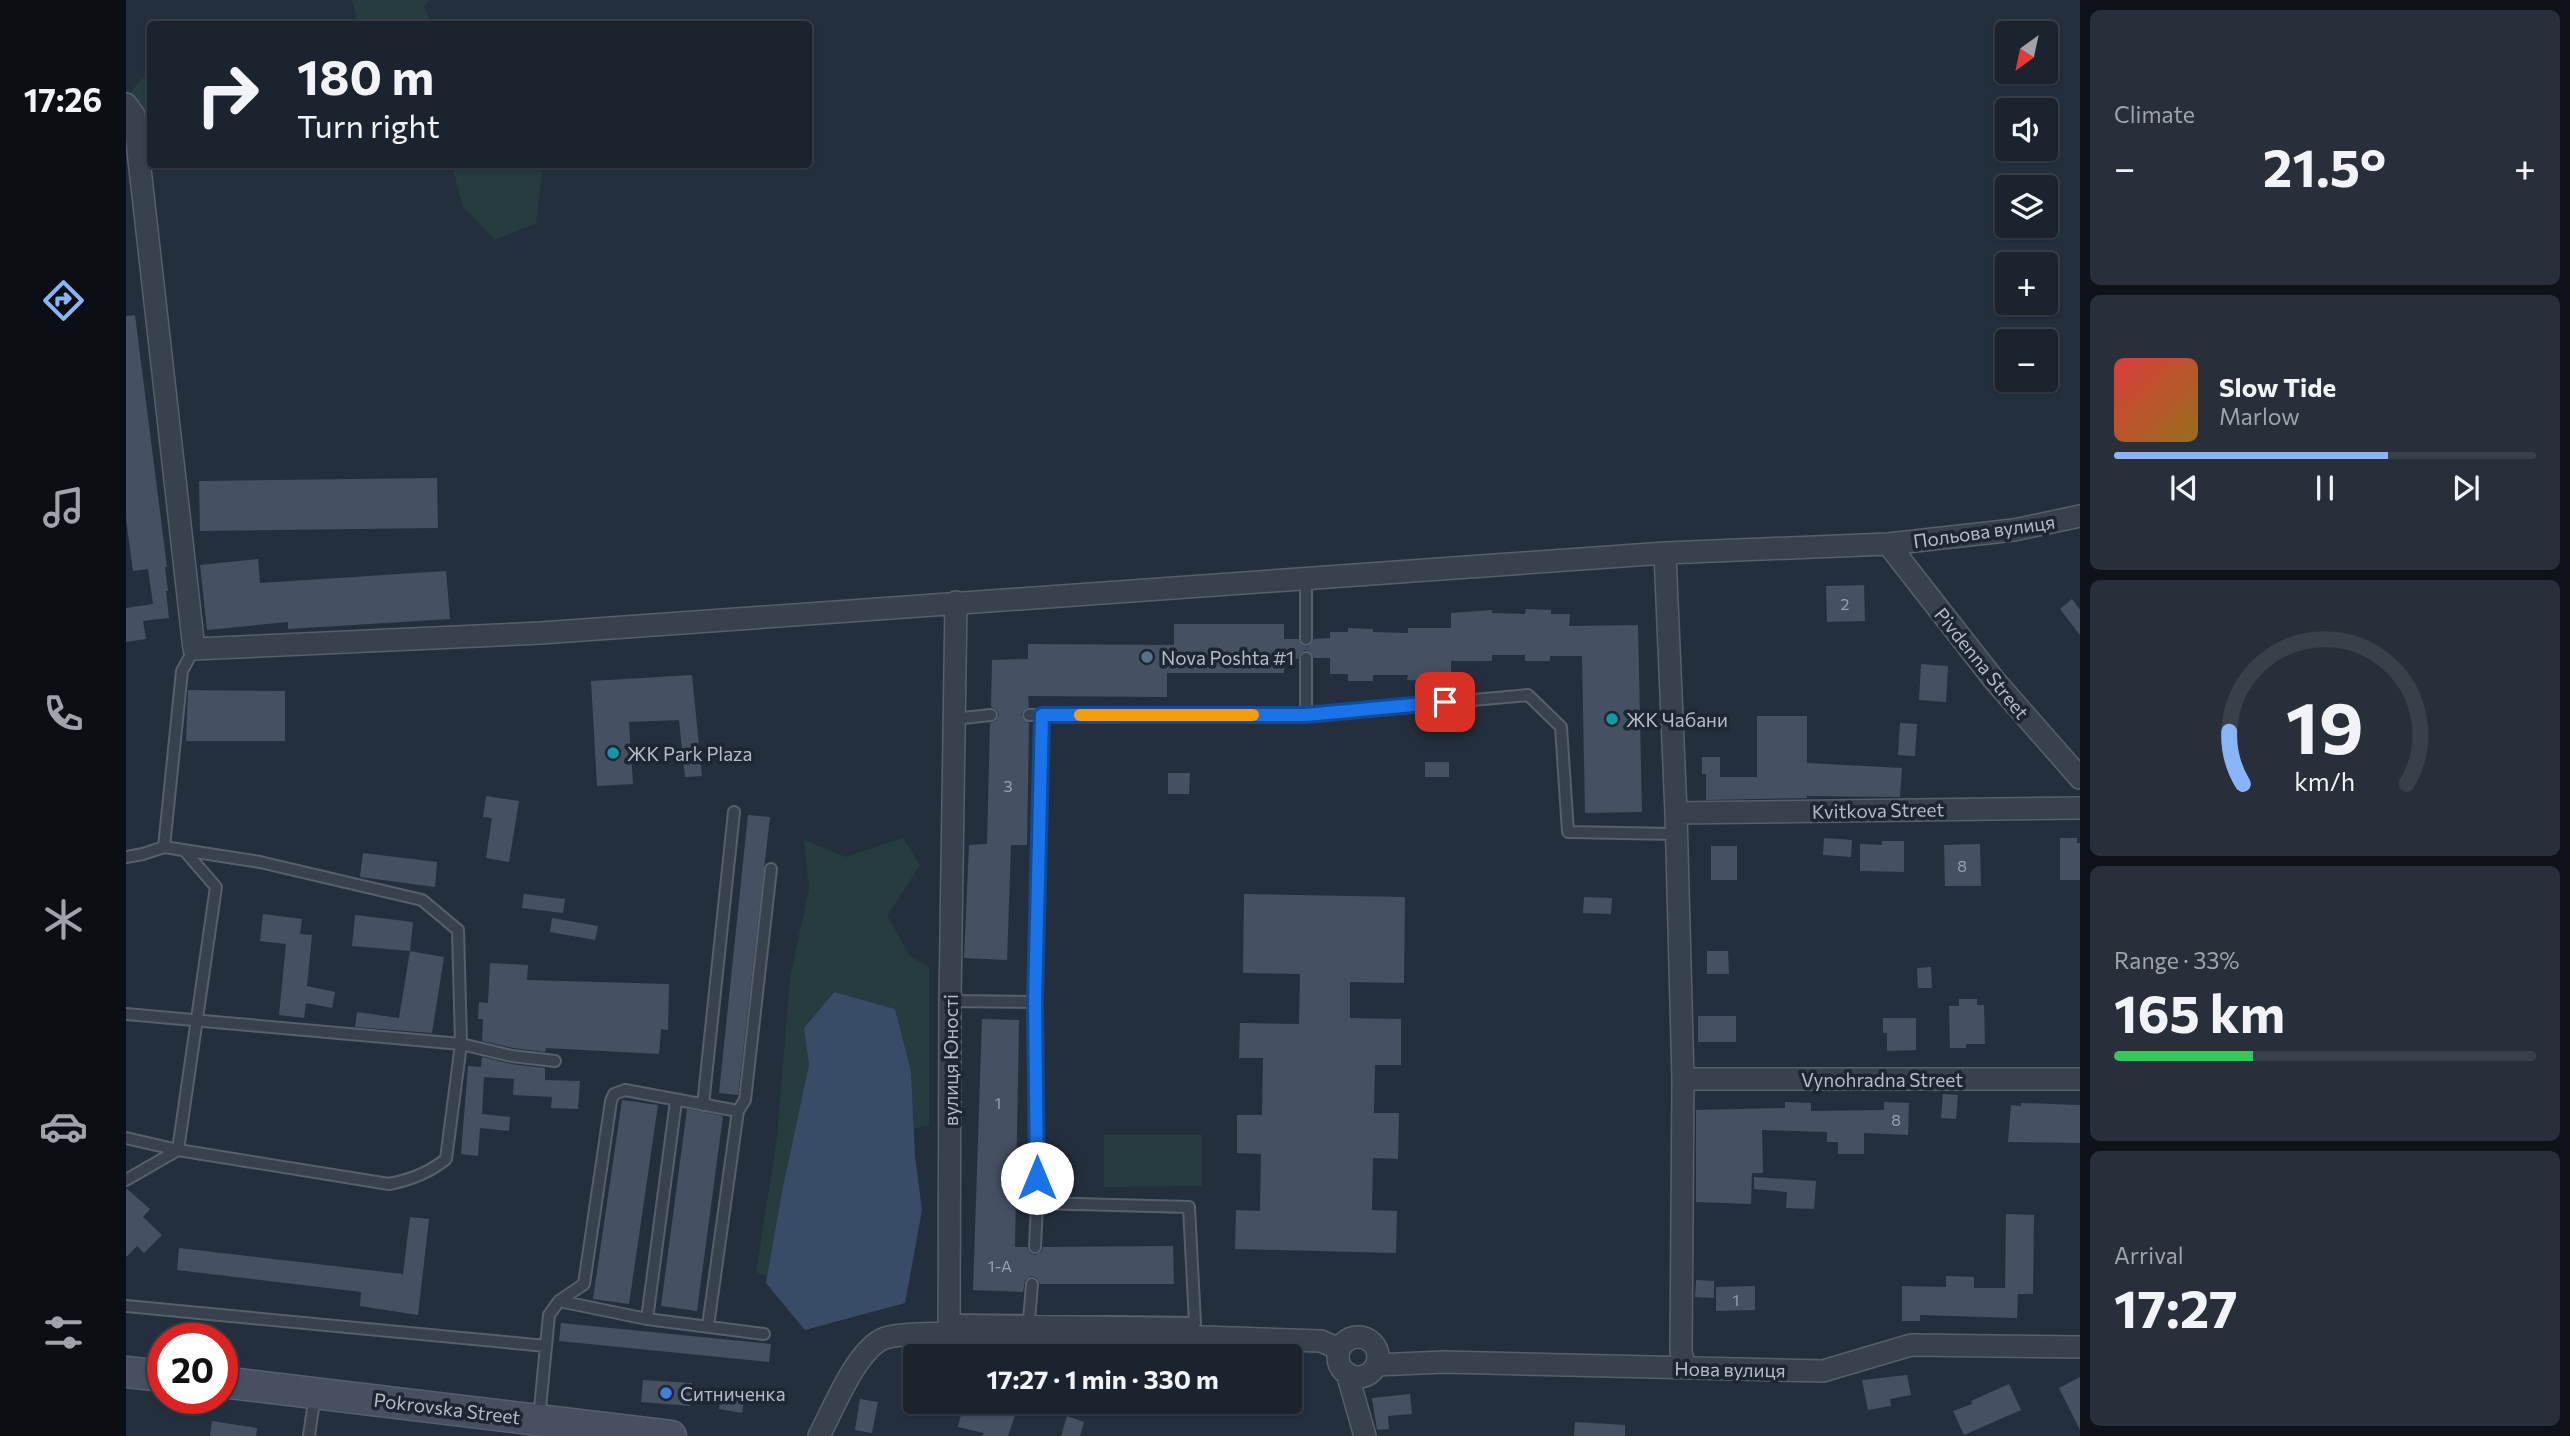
<!DOCTYPE html>
<meta charset="utf-8">
<style>
:root{--surface:#1b232e;--page:#282f3a;--text:#f1f3f6;--muted:#a0a4aa;--line:#39404a;--accent:#8ab4f8}
body{margin:0;font-family:Commissioner,sans-serif;background:var(--page);color:var(--text);height:100vh;display:flex;flex-direction:column;font-size:26px;white-space:nowrap}
*{box-sizing:border-box;margin:0}
p{font-size:23px;color:var(--muted)}
.icon{flex:none;width:38px;height:38px;fill:none;stroke:currentColor;stroke-width:2;stroke-linecap:round;stroke-linejoin:round}
.map{position:relative;flex:1;overflow:hidden}
.sheet{display:flex;flex-direction:column;gap:10px;padding:10px;background:#0f1319;width:490px}
.sheet>*{flex:none}
.hud{position:absolute;left:21px;top:21px;width:665px;height:147px;border-radius:7px;box-shadow:0 2px 5px #0004,0 0 0 2px var(--line);background:#1b232e;color:var(--text);overflow:hidden}
.needle{width:46px;rotate:213deg}
.buttons{position:absolute;left:1869px;top:21px;display:grid;gap:14px}
.buttons a{display:grid;place-items:center;width:63px;height:63px;border-radius:7px;background:var(--surface);box-shadow:0 2px 5px #0004,0 0 0 2px var(--line);font-size:35px}
.speed{position:absolute;left:21px;top:1323px;display:flex;gap:14px;font-size:35px;font-weight:700;text-align:center}
.speed>*{display:grid;place-content:center;width:91px;height:91px;border-radius:50%;background:var(--surface);box-shadow:0 2px 5px #0004,0 0 0 2px var(--line);line-height:1}
.speed .limit{border:10px solid #d22;background:#fff;color:#111}
.pin{position:absolute;display:grid;place-items:center;width:60px;height:60px;color:#fff;margin:-30px;border-radius:14px;box-shadow:0 4px 10px #0006}
.me{position:absolute;width:77px;margin:-38px;rotate:0deg;stroke-linejoin:round;filter:drop-shadow(0 0 5px #0008)}
.turn{display:flex;align-items:center;gap:24px;height:147px;padding:0 35px;font-size:32px}
.turn .icon{width:91px;height:91px;stroke-width:2.5}
.turn b{display:block;font-size:49px;line-height:60px}
.big{font-size:52px;font-weight:700;line-height:1.1}
.sheet .card{flex:1;display:flex;flex-direction:column;justify-content:center;gap:10px;min-width:0;padding:0 24px;border-radius:10px;background:var(--page)}
.sheet .dial{align-items:center;gap:0}
.dial svg{height:182px;overflow:visible;fill:none;stroke:var(--line);stroke-width:7;stroke-linecap:round;text-anchor:middle}
.dial text{fill:var(--text);stroke:none}
.song{display:flex;align-items:center;gap:21px}
.cover{width:84px;height:84px;border-radius:10px;background:linear-gradient(135deg,hsl(0 70% 55%),hsl(40 70% 35%))}
.played{height:7px;border-radius:4px;background:linear-gradient(90deg,var(--accent) 65%,var(--line) 65%)}
.keys{display:flex;justify-content:space-around;direction:ltr}
.heat{display:flex;justify-content:space-between;align-items:center;font-size:38px;direction:ltr}
.charge{height:10px;border-radius:5px;background:linear-gradient(90deg,#34c759 33%,var(--line) 0)}
.trip{position:absolute;left:777px;top:1344px;width:399px;height:70px;border-radius:7px;background:var(--surface);box-shadow:0 2px 5px #0004,0 0 0 2px var(--line);font-weight:700;line-height:70px;text-align:center}
main{display:flex;flex:1;min-height:0}
.menu{display:flex;flex-direction:column;width:126px;justify-content:space-around;align-items:center;background:#0b0e12;color:var(--muted)}
.menu .icon{width:49px;height:49px}
.menu .selected{color:var(--accent)}
.menu b{font-size:32px;color:var(--text)}
.map>svg:first-child{display:block}
</style>
<main>
<nav class="menu">
<b>17:26</b>
<svg class="icon selected" aria-label="directions" viewBox="0 0 24 24"><path d="M12 3l9 9-9 9-9-9zM9 14v-3h6M13 9l2 2-2 2"/></svg>
<svg class="icon" aria-label="music" viewBox="0 0 24 24"><path d="M9 18V5l10-2v13"/><circle cx="6" cy="18" r="3"/><circle cx="16" cy="16" r="3"/></svg>
<svg class="icon" aria-label="phone" viewBox="0 0 24 24"><path d="M5 4h4l2 5-3 2q2 4 5 5l2-3 5 2v4C11 20 4 13 5 4z"/></svg>
<svg class="icon" aria-label="climate" viewBox="0 0 24 24"><path d="M12 3v18M4 7l16 10M4 17L20 7"/></svg>
<svg class="icon" aria-label="car" viewBox="0 0 24 24"><path d="M5 17H2v-5l4-1 3-4h7l3 4 3 1v5h-3M9 17h6M6 11h13"/><circle cx="7" cy="17" r="2"/><circle cx="17" cy="17" r="2"/></svg>
<svg class="icon" aria-label="filters" viewBox="0 0 24 24"><path d="M4 7h16M4 17h16"/><circle cx="9" cy="7" r="2"/><circle cx="15" cy="17" r="2"/></svg>
</nav>
<div class="map">
<svg width="1954" height="1436" viewBox="0 0 1954 1436">
<rect width="100%" height="100%" fill="#242f3e"/>
<!-- green -->
<path fill="#263c3f" d="M 226,0 L 303,0 L 298,7 L 306,24 L 232,24 Z
M 24,77 L 24,131 L 5,91 L 17,78 Z
M 326,165 L 417,165 L 410,223 L 369,240 L 337,207 Z
M 777,838 L 794,865 L 761,916 L 785,957 L 803,967 L 803,1126 L 788,1128 L 785,1071 L 769,1009 L 707,992 L 678,1028 L 683,1065 L 649,1281 L 630,1272 L 651,1138 L 664,977 L 683,889 L 678,840 L 720,857 Z
M 978,1135 L 1076,1135 L 1076,1186 L 978,1187 Z"/>
<!-- water -->
<path fill="#394c67" d="M 708,992 L 769,1009 L 785,1071 L 789,1156 L 796,1210 L 779,1303 L 679,1330 L 640,1283 L 656,1192 L 683,1065 L 678,1028 Z"/>
<!-- building -->
<path fill="#455162" d="M 9,315 L 41,567 L 39,567 L 42,591 L 40,591 L 43,618 L 17,621 L 20,639 L 0,642 L 0,608 L 27,604 L 22,569 L 7,571 L 0,519 L 0,316 Z
M 311,478 L 312,528 L 74,531 L 73,481 Z
M 132,559 L 134,583 L 320,571 L 324,619 L 162,629 L 162,622 L 81,630 L 74,565 Z
M 1738,585 L 1739,621 L 1701,622 L 1700,586 Z
M 1946,599 L 1954,610 L 1954,635 L 1934,609 Z
M 1400,609 L 1425,610 L 1425,614 L 1444,614 L 1443,626 L 1512,625 L 1516,812 L 1459,813 L 1456,656 L 1424,656 L 1424,661 L 1399,661 L 1399,655 L 1366,655 L 1366,661 L 1325,661 L 1325,675 L 1305,675 L 1305,681 L 1281,680 L 1282,675 L 1247,675 L 1247,681 L 1222,681 L 1222,674 L 1204,674 L 1204,658 L 1188,658 L 1184,652 L 1179,650 L 1174,654 L 1172,659 L 1158,659 L 1158,673 L 1041,673 L 1041,697 L 902,696 L 903,707 L 899,709 L 895,714 L 897,719 L 903,723 L 901,845 L 885,845 L 881,960 L 838,958 L 843,845 L 861,844 L 864,723 L 870,721 L 873,715 L 871,710 L 865,707 L 866,660 L 902,659 L 902,644 L 1048,645 L 1048,624 L 1158,624 L 1158,639 L 1172,639 L 1176,645 L 1181,647 L 1186,643 L 1188,639 L 1204,638 L 1204,632 L 1222,632 L 1222,628 L 1247,629 L 1247,632 L 1282,633 L 1282,628 L 1325,628 L 1325,613 L 1366,610 L 1366,613 L 1399,614 Z
M 1795,664 L 1822,666 L 1820,702 L 1793,700 Z
M 566,675 L 576,776 L 559,777 L 553,720 L 503,722 L 507,784 L 471,786 L 465,681 Z
M 62,690 L 159,691 L 159,741 L 60,741 Z
M 1631,716 L 1681,716 L 1681,763 L 1776,768 L 1774,797 L 1681,796 L 1681,798 L 1580,800 L 1580,774 L 1576,774 L 1576,757 L 1594,757 L 1594,777 L 1631,777 Z
M 1774,723 L 1791,724 L 1789,756 L 1772,755 Z
M 1299,762 L 1323,762 L 1323,777 L 1299,777 Z
M 1042,773 L 1064,773 L 1063,794 L 1042,794 Z
M 360,796 L 393,801 L 383,862 L 360,858 L 366,818 L 357,817 Z
M 622,815 L 644,817 L 612,1095 L 593,1093 Z
M 1698,838 L 1726,840 L 1725,857 L 1697,855 Z
M 1934,838 L 1951,838 L 1951,843 L 1954,843 L 1954,880 L 1934,880 Z
M 1756,841 L 1778,841 L 1778,872 L 1734,871 L 1734,844 L 1756,845 Z
M 1854,844 L 1855,886 L 1819,886 L 1818,845 Z
M 1585,846 L 1611,846 L 1611,880 L 1585,880 Z
M 237,853 L 311,862 L 309,887 L 234,877 Z
M 398,894 L 439,899 L 437,913 L 396,908 Z
M 1118,894 L 1279,897 L 1278,983 L 1224,982 L 1224,1018 L 1275,1019 L 1275,1065 L 1249,1065 L 1248,1113 L 1273,1113 L 1272,1159 L 1247,1158 L 1246,1210 L 1271,1211 L 1270,1253 L 1109,1249 L 1110,1210 L 1134,1211 L 1135,1154 L 1111,1153 L 1111,1115 L 1136,1115 L 1137,1058 L 1113,1058 L 1114,1023 L 1173,1024 L 1174,974 L 1117,973 Z
M 1458,897 L 1486,898 L 1485,914 L 1457,913 Z
M 137,914 L 176,919 L 174,934 L 186,935 L 181,986 L 209,992 L 206,1008 L 180,1003 L 178,1018 L 153,1015 L 160,944 L 134,941 Z
M 229,915 L 287,922 L 284,951 L 226,946 Z
M 426,918 L 472,926 L 469,940 L 424,932 Z
M 284,951 L 318,957 L 306,1033 L 229,1027 L 231,1012 L 273,1018 Z
M 1581,951 L 1602,951 L 1603,974 L 1581,974 Z
M 364,963 L 402,965 L 401,980 L 543,984 L 542,1030 L 535,1029 L 533,1054 L 420,1048 L 419,1052 L 387,1048 L 356,1041 L 357,1019 L 352,1019 L 353,1002 L 362,1003 Z
M 1805,967 L 1806,988 L 1792,988 L 1791,968 Z
M 1833,999 L 1851,999 L 1851,1005 L 1858,1005 L 1859,1044 L 1840,1044 L 1840,1048 L 1824,1048 L 1823,1006 L 1833,1006 Z
M 1572,1016 L 1610,1016 L 1610,1042 L 1572,1042 Z
M 1757,1018 L 1790,1018 L 1790,1050 L 1761,1051 L 1761,1033 L 1757,1033 Z
M 856,1019 L 893,1020 L 889,1247 L 901,1247 L 904,1253 L 909,1255 L 915,1252 L 917,1247 L 1047,1246 L 1048,1284 L 914,1284 L 911,1278 L 906,1276 L 899,1280 L 897,1292 L 847,1290 Z
M 356,1057 L 385,1064 L 419,1068 L 419,1080 L 454,1081 L 452,1109 L 425,1108 L 426,1097 L 387,1095 L 388,1079 L 358,1077 L 356,1114 L 384,1117 L 383,1131 L 354,1128 L 352,1156 L 335,1154 L 342,1066 L 355,1067 Z
M 1817,1094 L 1832,1095 L 1830,1119 L 1815,1118 Z
M 496,1100 L 532,1105 L 503,1304 L 467,1299 Z
M 1659,1102 L 1685,1103 L 1685,1111 L 1758,1110 L 1758,1102 L 1783,1103 L 1782,1135 L 1738,1133 L 1738,1154 L 1712,1154 L 1712,1142 L 1701,1142 L 1701,1132 L 1636,1130 L 1637,1173 L 1626,1173 L 1625,1204 L 1570,1202 L 1570,1110 L 1659,1108 Z
M 1895,1103 L 1954,1105 L 1954,1143 L 1882,1142 L 1885,1105 L 1895,1106 Z
M 561,1109 L 597,1116 L 571,1311 L 535,1306 Z
M 1628,1177 L 1690,1181 L 1688,1209 L 1660,1208 L 1661,1192 L 1628,1189 Z
M 0,1188 L 24,1209 L 17,1217 L 36,1235 L 18,1253 L 11,1246 L 0,1257 Z
M 1880,1214 L 1908,1215 L 1907,1294 L 1892,1294 L 1891,1318 L 1794,1315 L 1794,1321 L 1776,1321 L 1776,1286 L 1820,1287 L 1820,1276 L 1848,1277 L 1848,1288 L 1879,1288 Z
M 284,1217 L 303,1219 L 292,1315 L 234,1306 L 235,1292 L 51,1270 L 53,1248 L 277,1274 Z
M 1570,1280 L 1588,1281 L 1588,1298 L 1569,1297 Z
M 1629,1286 L 1629,1310 L 1590,1311 L 1590,1287 Z
M 435,1323 L 645,1344 L 643,1362 L 433,1341 Z
M 1781,1375 L 1785,1395 L 1764,1399 L 1765,1406 L 1742,1410 L 1736,1380 Z
M 1954,1377 L 1954,1430 L 1933,1388 Z
M 517,1380 L 566,1383 L 564,1406 L 515,1402 Z
M 1883,1384 L 1895,1410 L 1838,1435 L 1827,1411 L 1846,1404 L 1845,1401 Z
M 1284,1394 L 1286,1414 L 1262,1416 L 1263,1429 L 1251,1430 L 1246,1398 Z
M 595,1396 L 618,1400 L 616,1413 L 593,1409 Z
M 734,1399 L 752,1402 L 746,1433 L 729,1430 Z
M 838,1402 L 860,1408 L 862,1402 L 879,1402 L 892,1406 L 882,1436 L 856,1436 L 858,1433 L 832,1427 Z
M 941,1416 L 958,1422 L 954,1436 L 935,1436 Z
M 86,1421 L 131,1428 L 130,1436 L 84,1436 Z
M 1449,1422 L 1499,1425 L 1499,1436 L 1448,1436 Z"/>
<g fill="none" stroke-linecap="round" stroke-linejoin="round">
<defs>
<path id="lane" d="M 1180,639 L 1180,579
M 903,715 L 916,715 L 909,1002
M 916,715 L 1180,715 L 1180,658
M 1180,715 L 1402,695 L 1435,727 L 1442,832 L 1550,834
M 827,719 L 865,715
M 38,847 L 56,671 L 68,649
M 0,857 L 17,854 L 38,847 L 134,862 L 296,900 L 332,930 L 335,1044 L 320,1159 C 303,1173 284,1180 263,1184 L 52,1150 L 0,1138
M 824,1001 L 909,1002 L 911,1203 L 1063,1207 L 1069,1323 L 824,1320
M 0,1014 L 335,1044 L 386,1056 L 429,1061
M 577,1105 L 608,812
M 0,1180 L 52,1150 L 90,887 L 58,850
M 909,1247 L 911,1203
M 433,1301 L 521,1319 L 638,1334
M 0,1306 L 420,1346
M 521,1319 L 550,1101
M 903,1321 L 906,1284
M 582,1326 L 612,1111 L 619,1100 L 645,869
M 413,1419 L 423,1315 L 433,1301 L 458,1284 L 485,1101 L 488,1094 L 499,1090 L 612,1111
M 183,1436 L 189,1394"/>
<path id="street" d="M 0,104 L 8,115 L 68,649 L 415,633 L 1539,553
M 1762,544 L 1869,681 L 1954,778
M 1550,813 L 1954,808
M 1557,1079 L 1954,1079
M 823,1333 L 1075,1337 L 1195,1341 L 1213,1349
M1212 1357a20 20 0 1 1 40 0a20 20 0 1 1-40 0Z
M 1250,1365 L 1318,1362 L 1697,1371 L 1785,1345 L 1954,1347
M 1559,1368 L 1555,1352 L 1557,1079 L 1550,813 L 1539,553 L 1762,544 L 1888,530 L 1954,516
M 1221,1373 L 1239,1436
M 693,1436 C 707,1410 733,1342 763,1337 C 782,1333 804,1334 823,1333 L 824,1001 L 830,602"/>
<path id="secondary" d="M 0,1372 L 37,1376
M 96,1382 L 545,1436"/>
</defs>
<!-- lane casing -->
<use href="#lane" stroke="#565f6c" stroke-width="14"/>
<!-- street casing -->
<use href="#street" stroke="#565f6c" stroke-width="24"/>
<!-- secondary casing -->
<use href="#secondary" stroke="#565f6c" stroke-width="33"/>
<!-- lane -->
<use href="#lane" stroke="#38414e" stroke-width="10"/>
<!-- street -->
<use href="#street" stroke="#38414e" stroke-width="21"/>
<!-- secondary -->
<use href="#secondary" stroke="#465061" stroke-width="30"/>
</g>
<g fill="none" stroke-linecap="round" stroke-linejoin="round">
<defs>
<path id="route" d="M 911,1178 L 909,1002 L 916,715 L 1180,715 L 1319,702"/>
</defs>
<!-- route casing -->
<use href="#route" stroke="#114b97" stroke-width="18"/>
<!-- route -->
<use href="#route" stroke="#1a73e8" stroke-width="12"/>
<!-- slow -->
<path stroke="#f59e0b" stroke-width="12" d="M 954,715 L 1127,715"/>
</g>
<!-- markers -->
<circle fill="#5c6f8a" stroke="#1d2633" stroke-width="2.5" cx="1021" cy="657" r="7"/>
<g fill="#0f9aa8" stroke="#1d2633" stroke-width="2.5">
<circle cx="1486" cy="719" r="7"/>
<circle cx="487" cy="753" r="7"/>
</g>
<circle fill="#3f7fe0" stroke="#1d2633" stroke-width="2.5" cx="540" cy="1393" r="7"/>
<g text-anchor="middle" dominant-baseline="central" stroke-width="7" stroke-linejoin="round" paint-order="stroke">
<!-- number labels -->
<g font-size="16" fill="#98a1af">
<text x="1719" y="603">2</text>
<text x="882" y="785">3</text>
<text x="1836" y="865">8</text>
<text x="872" y="1102">1</text>
<text x="1770" y="1119">8</text>
<text x="874" y="1265">1-А</text>
<text x="1610" y="1299">1</text>
</g>
<!-- street labels -->
<g font-size="19" fill="#b4bcc9" stroke="#1d2633">
<text transform="translate(1858 531) rotate(-8)">Польова вулиця</text>
<text transform="translate(1856 663) rotate(51)">Pivdenna Street</text>
<text transform="translate(1752 810) rotate(-1)">Kvitkova Street</text>
<text transform="translate(824 1060) rotate(-90)">вулиця Юності</text>
<text x="1756" y="1079">Vynohradna Street</text>
<text transform="translate(1604 1369) rotate(1)">Нова вулиця</text>
<text transform="translate(321 1408) rotate(7)">Pokrovska Street</text>
</g>
<!-- poi labels -->
<g font-size="19" fill="#b4bcc9" stroke="#1d2633" text-anchor="start">
<text x="1035" y="657">Nova Poshta #1</text>
<text x="1500" y="719">ЖК Чабани</text>
<text x="501" y="753">ЖК Park Plaza</text>
<text x="554" y="1393">Ситниченка</text>
</g>
</g>
</svg>
<div class="buttons">
<a><svg class="needle" viewBox="-14 -14 28 28"><path d="M0-13l5 13h-10z" fill="#e53935"/><path d="M0 13l5-13h-10z" fill="#a0a4aa"/></svg></a>
<a><svg class="icon" aria-label="sound" viewBox="0 0 24 24"><path d="M4 9h4l5-4v14l-5-4H4zM17 9q2 3 0 6"/></svg></a>
<a><svg class="icon" aria-label="layers" viewBox="0 0 24 24"><path d="M12 4l9 5-9 5-9-5zM3 14l9 5 9-5"/></svg></a>
<a>+</a>
<a>−</a>
</div>
<div class="speed"><div class="limit">20</div></div>
<div class="pin" style="left:1319px;top:702px;background:#d93025"><svg class="icon" aria-label="arrive" viewBox="0 0 24 24"><path d="M6 21V4h12l-3 4 3 4H6"/></svg></div>
<svg class="me" style="left:911px;top:1178px" viewBox="-20 -20 40 40"><circle r="19" fill="#fff"/><path d="M0-13L10 11 0 6-10 11z" fill="#1a73e8"/></svg>
<div class="trip">17:27 · 1 min · 330 m</div>
<div class="hud">
<div class="turn"><svg class="icon" aria-label="right" viewBox="0 0 24 24"><path d="M7 20v-9h11M14 6l5 5-5 5"/></svg><div><b>180 m</b>Turn right</div></div>
</div>
</div>
<section class="sheet">
<div class="card"><p>Climate</p>
<div class="heat"><a>−</a><b class="big">21.5°</b><a>+</a></div>
</div>
<div class="card">
<div class="song"><i class="cover"></i><div><b>Slow Tide</b><p>Marlow</p></div></div>
<div class="played"></div>
<div class="keys"><svg class="icon" aria-label="previous" viewBox="0 0 24 24"><path d="M18 5L8 12l10 7zM5 5v14"/></svg><svg class="icon" aria-label="pause" viewBox="0 0 24 24"><path d="M8 5v14M16 5v14"/></svg><svg class="icon" aria-label="next" viewBox="0 0 24 24"><path d="M6 5l10 7-10 7zM19 5v14"/></svg></div>
</div>
<div class="card dial"><svg viewBox="0 0 100 80">
<path d="M14 69A42 42 0 1 1 86 69"/>
<path d="M14 69A42 42 0 0 1 8 46" stroke="#8ab4f8"/>
<text x="50" y="56" font-size="32" font-weight="700">19</text>
<text x="50" y="72" font-size="11">km/h</text>
</svg></div>
<div class="card"><p>Range · 33%</p><b class="big">165 km</b><div class="charge"></div></div>
<div class="card"><p>Arrival</p><b class="big">17:27</b></div>
</section>
</main>
